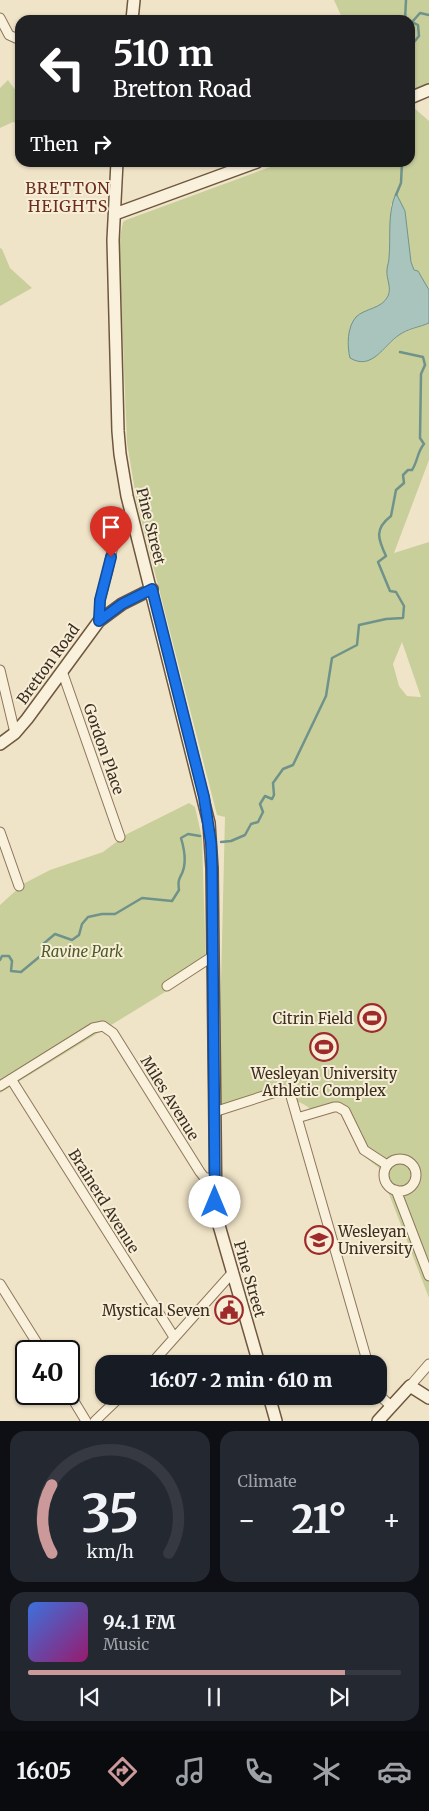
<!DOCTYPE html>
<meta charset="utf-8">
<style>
:root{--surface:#171b24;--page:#242831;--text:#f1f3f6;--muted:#9ea1a6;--line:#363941;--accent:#cc999b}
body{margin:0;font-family:Merriweather,serif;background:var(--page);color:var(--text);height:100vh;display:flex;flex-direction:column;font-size:19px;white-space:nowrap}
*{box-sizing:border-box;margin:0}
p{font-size:16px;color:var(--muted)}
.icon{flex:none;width:28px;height:28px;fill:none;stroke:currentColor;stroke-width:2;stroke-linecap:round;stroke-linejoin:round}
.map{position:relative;height:1421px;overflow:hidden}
.side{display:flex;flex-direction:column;gap:10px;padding:10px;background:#0d0f14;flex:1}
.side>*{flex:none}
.hud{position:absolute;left:15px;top:15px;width:400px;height:152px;border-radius:15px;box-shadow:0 1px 4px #0004;background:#202124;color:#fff;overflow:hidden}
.speed{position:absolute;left:15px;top:1340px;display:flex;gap:10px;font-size:25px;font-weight:700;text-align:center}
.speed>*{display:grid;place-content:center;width:65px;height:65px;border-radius:50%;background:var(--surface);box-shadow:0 1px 4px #0004;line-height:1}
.speed .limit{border:2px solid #111;border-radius:8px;background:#fff;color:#111}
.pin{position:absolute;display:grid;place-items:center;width:42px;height:42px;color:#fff;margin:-51px -21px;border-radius:50% 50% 50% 0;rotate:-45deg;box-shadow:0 0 5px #0007}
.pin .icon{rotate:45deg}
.me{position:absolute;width:55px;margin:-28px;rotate:0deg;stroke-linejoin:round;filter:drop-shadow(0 0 4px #0008)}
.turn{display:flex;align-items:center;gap:18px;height:105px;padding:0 15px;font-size:22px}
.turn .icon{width:65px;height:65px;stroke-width:2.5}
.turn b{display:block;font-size:35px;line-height:42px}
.then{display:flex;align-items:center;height:48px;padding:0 15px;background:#0003;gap:10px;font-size:19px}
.big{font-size:38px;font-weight:800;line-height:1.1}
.side .tile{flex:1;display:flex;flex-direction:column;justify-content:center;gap:8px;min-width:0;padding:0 18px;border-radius:15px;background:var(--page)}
.side .dial{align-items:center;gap:0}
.dial svg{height:130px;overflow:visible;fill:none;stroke:var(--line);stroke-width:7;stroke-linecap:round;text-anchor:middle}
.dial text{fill:var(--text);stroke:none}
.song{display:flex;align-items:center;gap:15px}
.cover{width:60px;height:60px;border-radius:8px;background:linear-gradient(135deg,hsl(220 70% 55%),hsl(320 70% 35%))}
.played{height:5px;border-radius:2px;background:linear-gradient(90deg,var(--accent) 85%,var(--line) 85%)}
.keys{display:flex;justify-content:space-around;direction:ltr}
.heat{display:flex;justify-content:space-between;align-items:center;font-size:28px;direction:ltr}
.side .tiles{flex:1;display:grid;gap:10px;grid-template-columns:1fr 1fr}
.tile:last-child{grid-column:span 2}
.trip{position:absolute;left:95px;top:1355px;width:292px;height:50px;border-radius:15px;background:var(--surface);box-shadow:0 1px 4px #0004;font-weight:800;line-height:50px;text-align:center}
.dock{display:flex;height:80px;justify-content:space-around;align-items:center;background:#090b0e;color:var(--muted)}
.dock .icon{width:35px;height:35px}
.dock .active{color:var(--accent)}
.dock b{font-size:22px;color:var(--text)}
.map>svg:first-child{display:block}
</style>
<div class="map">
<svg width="429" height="1421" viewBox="0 0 429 1421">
<rect width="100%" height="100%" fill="#f0e4c8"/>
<!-- green -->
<path fill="#c9cf9b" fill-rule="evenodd" d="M 334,0 L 429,0 L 429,84 L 410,92 L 410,20 L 343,20 Z
M 8,80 L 16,91 L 20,93 L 20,124 L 13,122 L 0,128 L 0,88 Z
M 413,107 L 429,121 L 429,290 L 418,271 L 414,270 L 411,262 L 405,211 L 391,204 L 389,260 L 387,269 L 390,289 L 388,295 L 384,303 L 356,317 L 379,354 L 400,334 L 429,323 L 429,460 L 394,553 L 429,542 L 429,1298 L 379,1168 L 360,1153 L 341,1115 L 327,1106 L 311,1110 C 309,1107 301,1102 297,1102 L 293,1087 L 290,1085 L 218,1106 L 225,817 L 217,815 L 137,503 L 127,443 L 119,244 L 123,222 L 126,220 L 281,163 L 410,162 L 410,108 ZM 402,642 L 421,697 L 420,697 L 407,696 L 399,686 L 393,664 Z
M 0,248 L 2,249 L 10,268 L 32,288 L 0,306 Z
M 189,803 L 195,807 L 202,838 L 206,967 L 0,1093 L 0,905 L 23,884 L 50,870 L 103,852 L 127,834 Z"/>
<!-- water -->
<path fill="#a9c4bc" stroke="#6f938a" d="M 396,193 L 405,211 L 411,262 L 414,270 L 418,271 L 429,290 L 429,323 C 420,327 407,329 399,335 C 383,346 372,371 350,358 C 347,346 347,327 356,317 C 365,308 382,309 388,296 C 392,287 386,279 387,270 C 387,266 389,262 389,258 C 391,236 387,214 396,193 Z"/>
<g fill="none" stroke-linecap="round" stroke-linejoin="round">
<!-- stream -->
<path stroke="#6f938a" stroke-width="2.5" d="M 406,0 L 405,20 L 406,20
M 410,21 L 418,25 L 419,36 L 410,47
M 413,21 L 420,13 L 429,15
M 410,66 L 413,77 L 410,83
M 396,195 L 401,183 L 402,162
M 221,842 L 231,841 L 245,835 L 251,824 L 258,822 L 263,812 L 260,804 L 265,796 L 272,799 L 274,795 L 273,783 L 283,769 L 293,765 L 326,696 L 332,658 L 357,645 L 359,625 L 386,619 L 403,618 L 404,606 L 396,592 L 390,591 L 378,562 L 386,556 C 378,539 374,529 391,516 L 396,490 L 404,483 L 403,475 L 408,470 L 412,470 C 418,461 417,452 424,444 L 420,438 L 421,374 L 425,365 L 423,357 L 400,352
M 0,960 L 2,956 L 9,956 L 12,961 L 11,971 L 21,972 L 44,953 L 42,945 L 55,934 L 72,940 L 79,935 L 82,924 L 88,917 L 102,914 L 115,914 L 142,898 L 172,901 L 179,890 C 177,876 182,878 184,867 C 186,857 184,848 181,838 L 188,834 L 200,836"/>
<defs>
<path id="street" d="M 0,18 L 9,35 L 20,40
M 99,621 L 100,600 L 108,570 L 117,526
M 0,670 L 15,733
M 62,671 L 120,837
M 0,832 L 19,886
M 167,986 L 213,956
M 11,1079 L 174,1337
M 0,1086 L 93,1028 L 103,1026 L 113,1033 L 200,1172 L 204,1177 L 215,1180
M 214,1112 L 282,1090 L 290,1093 L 368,1364
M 297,1118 L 334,1107 L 338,1107 L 345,1111 L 364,1150 L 387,1165
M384 1175a16 16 0 1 1 32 0a16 16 0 1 1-32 0Z
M 396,1190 L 429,1276
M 0,1284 L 42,1351
M 151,1364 L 233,1272
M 410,1386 L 429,1364
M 69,1393 L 86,1421
M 379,1395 L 391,1406
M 95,1421 L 121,1396"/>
<path id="secondary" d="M 132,20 L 134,0
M 410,98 L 429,90
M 117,162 L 113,240 L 118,431 L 120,454 L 127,496 L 209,823 L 212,868 L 216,1215 L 259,1364
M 115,214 L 257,162
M 0,744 L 15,733 L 27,719 L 99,621 L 122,604 L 152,589
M 269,1396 L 276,1421
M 378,1421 L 410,1386 L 429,1398"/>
</defs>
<!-- street casing -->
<use href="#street" stroke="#8d765c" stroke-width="11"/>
<!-- secondary casing -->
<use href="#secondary" stroke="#6f573f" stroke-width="14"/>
<!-- street -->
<use href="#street" stroke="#faf1dc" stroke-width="9"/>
<!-- secondary -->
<use href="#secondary" stroke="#faf1dc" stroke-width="11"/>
</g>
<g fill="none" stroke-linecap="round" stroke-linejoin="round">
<defs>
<path id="route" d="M 111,557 L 100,600 L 99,621 L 122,604 L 152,589 L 204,797 L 211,843 L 212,868 L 215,1202"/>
</defs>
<!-- route casing -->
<use href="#route" stroke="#114b97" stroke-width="12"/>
<!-- route -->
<use href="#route" stroke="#1a73e8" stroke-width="9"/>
</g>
<!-- icons -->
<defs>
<symbol id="stadium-ring" viewBox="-11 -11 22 22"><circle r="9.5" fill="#f7eed8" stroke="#9e2a2b" stroke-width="1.5"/><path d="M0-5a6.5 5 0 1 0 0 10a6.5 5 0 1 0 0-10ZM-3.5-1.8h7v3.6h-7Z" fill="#9e2a2b"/></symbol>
<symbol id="university-ring" viewBox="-11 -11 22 22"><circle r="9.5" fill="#f7eed8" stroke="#9e2a2b" stroke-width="1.5"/><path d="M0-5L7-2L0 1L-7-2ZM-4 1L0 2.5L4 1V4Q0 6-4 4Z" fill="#9e2a2b"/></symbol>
<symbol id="civic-ring" viewBox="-11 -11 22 22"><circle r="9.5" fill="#f7eed8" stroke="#9e2a2b" stroke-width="1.5"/><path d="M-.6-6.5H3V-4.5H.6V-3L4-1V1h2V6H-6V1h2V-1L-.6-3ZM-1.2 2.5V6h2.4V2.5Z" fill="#9e2a2b"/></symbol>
</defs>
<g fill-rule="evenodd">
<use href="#stadium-ring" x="356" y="1002" width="32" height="32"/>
<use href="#stadium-ring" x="308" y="1031" width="32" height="32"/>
<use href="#university-ring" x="303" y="1224" width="32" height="32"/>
<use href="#civic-ring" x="213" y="1294" width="32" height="32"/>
</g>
<g text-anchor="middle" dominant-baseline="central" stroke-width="4" stroke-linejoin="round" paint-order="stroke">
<!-- street labels -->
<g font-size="15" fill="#3d2e20" stroke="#f7eed8">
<text transform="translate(151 526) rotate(76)">Pine Street</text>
<text transform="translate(48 664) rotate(-54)">Bretton Road</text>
<text transform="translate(104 749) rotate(71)">Gordon Place</text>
<text transform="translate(170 1098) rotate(58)">Miles Avenue</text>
<text transform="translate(104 1201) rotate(58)">Brainerd Avenue</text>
<text transform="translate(250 1279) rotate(74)">Pine Street</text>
</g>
<!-- park labels -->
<g font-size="15" font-style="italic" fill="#4d5a26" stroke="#f7eed8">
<text x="82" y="951">Ravine Park</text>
</g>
<!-- poi labels -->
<g font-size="15" fill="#3d2e20" stroke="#f7eed8" text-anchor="end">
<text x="353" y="1018">Citrin Field</text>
<text x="324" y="1073" text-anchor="middle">Wesleyan University<tspan x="324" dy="17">Athletic Complex</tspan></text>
<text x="338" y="1231" text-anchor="start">Wesleyan<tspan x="338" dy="17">University</tspan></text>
<text x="210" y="1310">Mystical Seven</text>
</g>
<!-- neighbourhood labels -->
<g font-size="16" letter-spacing="1" fill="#6b2e1e" stroke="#f7eed8">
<text x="68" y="188">BRETTON<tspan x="68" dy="18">HEIGHTS</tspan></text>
</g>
</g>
</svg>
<div class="speed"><div class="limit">40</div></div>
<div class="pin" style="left:111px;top:557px;background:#d93025"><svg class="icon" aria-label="arrive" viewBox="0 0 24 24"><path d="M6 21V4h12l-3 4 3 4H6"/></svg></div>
<svg class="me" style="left:215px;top:1202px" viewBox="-20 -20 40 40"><circle r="19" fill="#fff"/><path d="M0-13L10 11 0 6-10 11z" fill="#1a73e8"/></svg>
<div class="trip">16:07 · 2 min · 610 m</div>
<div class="hud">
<div class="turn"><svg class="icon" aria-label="left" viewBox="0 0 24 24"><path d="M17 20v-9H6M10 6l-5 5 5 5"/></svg><div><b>510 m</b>Bretton Road</div></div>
<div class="then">Then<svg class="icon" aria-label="right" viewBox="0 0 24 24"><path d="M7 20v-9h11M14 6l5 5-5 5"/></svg></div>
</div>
</div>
<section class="side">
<div class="tiles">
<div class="tile dial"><svg viewBox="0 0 100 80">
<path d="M14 69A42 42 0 1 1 86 69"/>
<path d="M14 69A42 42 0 0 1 14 27" stroke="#cc999b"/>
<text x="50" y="56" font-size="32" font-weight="700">35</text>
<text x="50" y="72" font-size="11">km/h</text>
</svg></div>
<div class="tile"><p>Climate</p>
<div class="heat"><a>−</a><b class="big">21°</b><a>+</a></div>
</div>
<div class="tile">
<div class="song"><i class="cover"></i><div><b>94.1 FM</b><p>Music</p></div></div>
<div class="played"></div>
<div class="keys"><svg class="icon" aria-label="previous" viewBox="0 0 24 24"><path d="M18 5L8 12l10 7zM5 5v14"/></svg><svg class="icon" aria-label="pause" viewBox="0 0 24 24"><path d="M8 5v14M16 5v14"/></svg><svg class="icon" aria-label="next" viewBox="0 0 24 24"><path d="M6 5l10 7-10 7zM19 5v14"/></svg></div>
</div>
</div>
</section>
<nav class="dock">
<b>16:05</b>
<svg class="icon active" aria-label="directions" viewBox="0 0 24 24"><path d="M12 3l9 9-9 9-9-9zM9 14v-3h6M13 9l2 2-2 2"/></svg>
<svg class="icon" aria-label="music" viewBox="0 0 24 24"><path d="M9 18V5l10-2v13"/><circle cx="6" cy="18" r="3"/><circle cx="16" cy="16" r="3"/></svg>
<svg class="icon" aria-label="phone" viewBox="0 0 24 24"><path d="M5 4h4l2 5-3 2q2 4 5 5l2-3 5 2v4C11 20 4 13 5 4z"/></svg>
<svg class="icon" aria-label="climate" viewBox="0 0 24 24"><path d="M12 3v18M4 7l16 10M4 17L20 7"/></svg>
<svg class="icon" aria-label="car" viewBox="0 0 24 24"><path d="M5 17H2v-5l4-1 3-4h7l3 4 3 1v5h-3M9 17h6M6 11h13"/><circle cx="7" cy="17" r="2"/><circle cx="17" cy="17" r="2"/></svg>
</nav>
